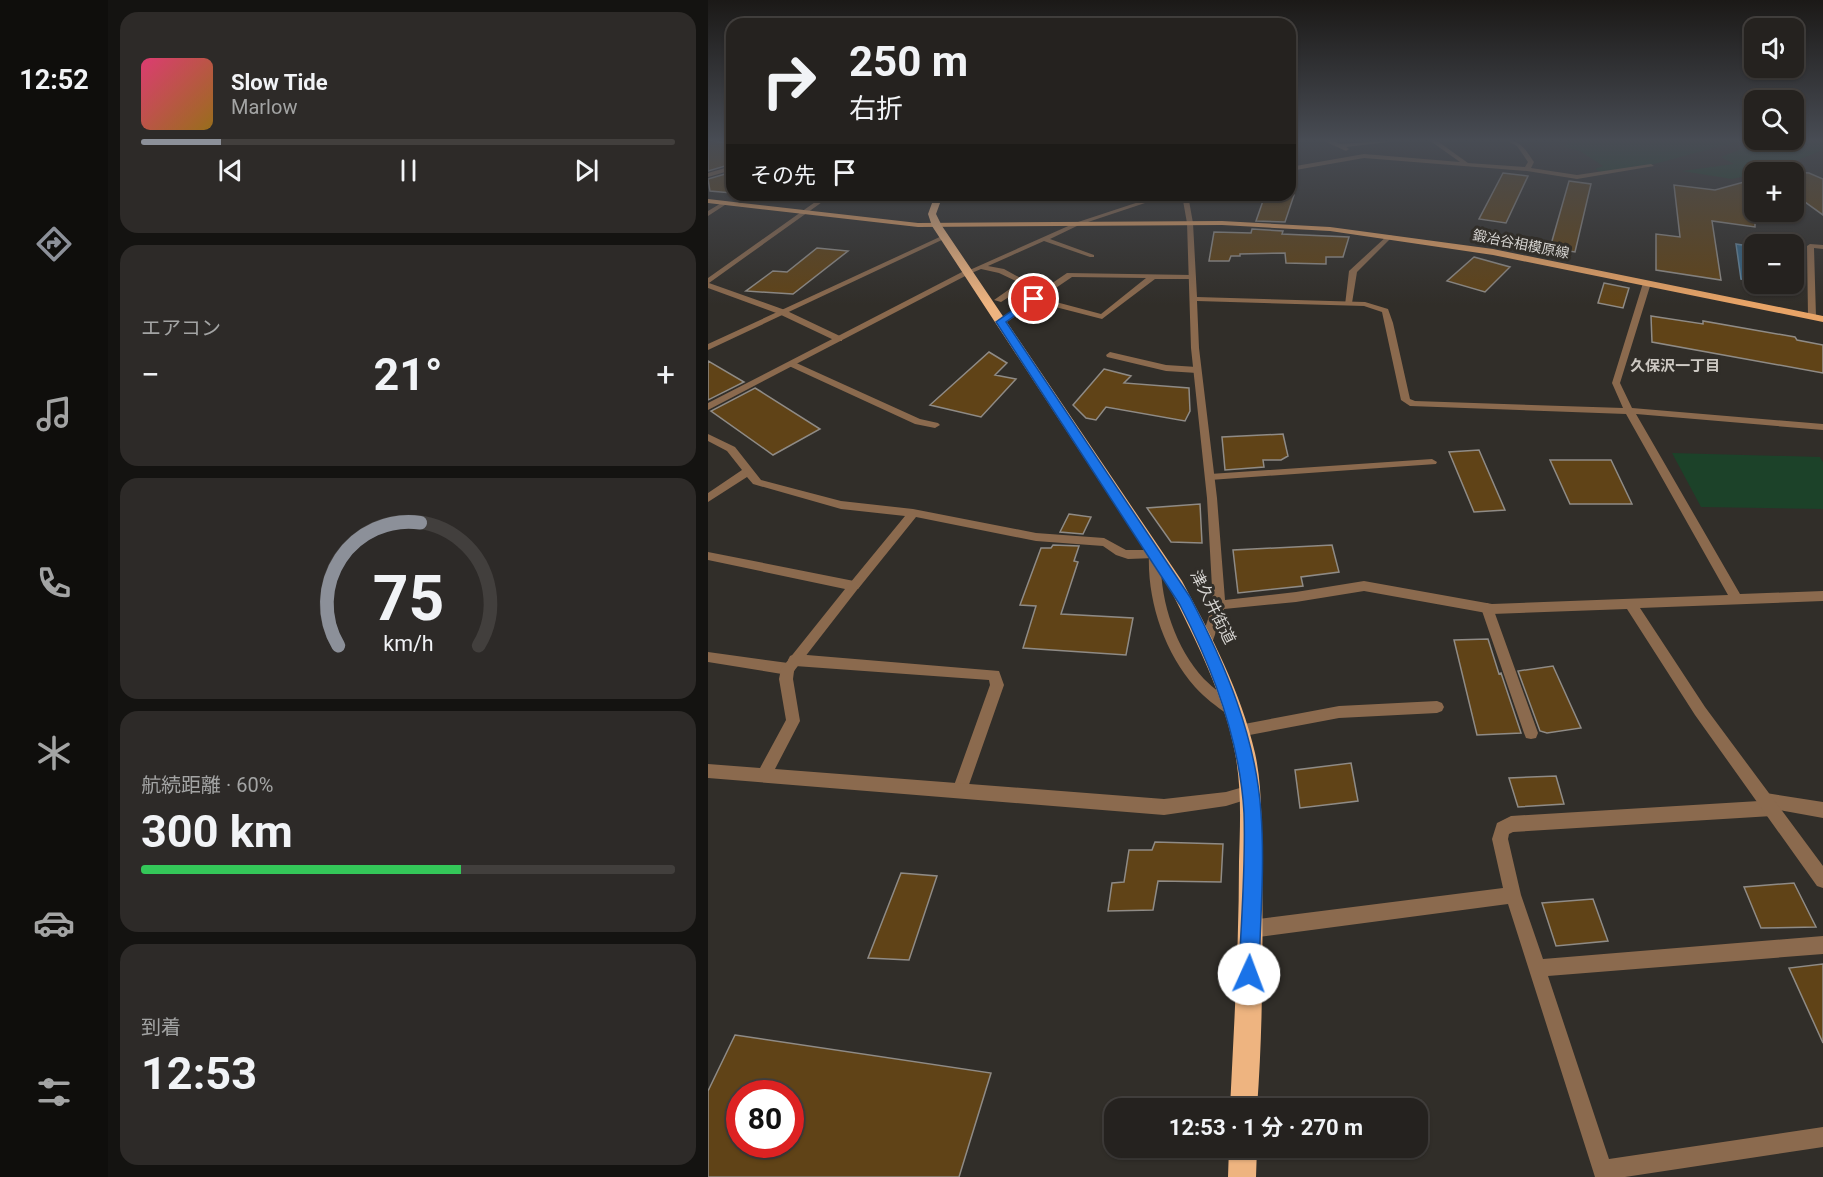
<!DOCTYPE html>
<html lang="ja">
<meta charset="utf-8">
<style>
:root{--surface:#25221f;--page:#2d2a28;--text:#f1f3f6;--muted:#a3a4a4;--line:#423f3d;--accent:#8c9099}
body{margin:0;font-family:Roboto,"Noto Sans JP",sans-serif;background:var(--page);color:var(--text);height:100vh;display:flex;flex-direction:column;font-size:22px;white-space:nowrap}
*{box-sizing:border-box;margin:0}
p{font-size:20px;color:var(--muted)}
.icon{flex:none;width:33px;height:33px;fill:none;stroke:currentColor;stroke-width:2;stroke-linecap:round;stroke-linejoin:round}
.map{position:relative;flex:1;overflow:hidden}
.drawer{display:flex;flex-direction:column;gap:12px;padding:12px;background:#141311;width:600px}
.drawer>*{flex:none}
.top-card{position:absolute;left:18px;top:18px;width:570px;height:183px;border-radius:18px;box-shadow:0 2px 4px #0004,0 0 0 2px var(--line);background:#25221f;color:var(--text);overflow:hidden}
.tools{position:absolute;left:1036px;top:18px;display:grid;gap:12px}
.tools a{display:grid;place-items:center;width:60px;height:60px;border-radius:12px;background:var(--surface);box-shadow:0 2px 4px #0004,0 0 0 2px var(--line);font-size:30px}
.speed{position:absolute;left:18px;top:1080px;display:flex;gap:12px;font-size:30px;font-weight:700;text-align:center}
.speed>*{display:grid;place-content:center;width:78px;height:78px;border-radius:50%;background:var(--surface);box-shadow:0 2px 4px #0004,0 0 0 2px var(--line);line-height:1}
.speed .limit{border:9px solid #d22;background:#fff;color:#111}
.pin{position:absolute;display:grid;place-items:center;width:51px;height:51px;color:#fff;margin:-26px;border:3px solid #fff;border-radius:50%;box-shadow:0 2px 6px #0007}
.me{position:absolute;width:66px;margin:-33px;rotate:2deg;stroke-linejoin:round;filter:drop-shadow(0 0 4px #0008)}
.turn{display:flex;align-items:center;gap:21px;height:126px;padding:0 24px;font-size:27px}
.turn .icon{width:78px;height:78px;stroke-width:2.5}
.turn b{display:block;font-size:42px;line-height:51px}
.then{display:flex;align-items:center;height:57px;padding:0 24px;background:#0003;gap:12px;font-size:22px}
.big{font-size:45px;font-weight:700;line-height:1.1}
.drawer .widget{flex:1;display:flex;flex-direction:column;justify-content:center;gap:9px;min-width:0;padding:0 21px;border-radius:18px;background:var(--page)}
.drawer .dial{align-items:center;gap:0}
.dial svg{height:156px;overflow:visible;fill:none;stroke:var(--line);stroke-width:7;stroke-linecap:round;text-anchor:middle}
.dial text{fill:var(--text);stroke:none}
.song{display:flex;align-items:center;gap:18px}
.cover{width:72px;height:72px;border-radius:9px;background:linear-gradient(135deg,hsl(340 70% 55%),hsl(40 70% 35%))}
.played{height:6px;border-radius:3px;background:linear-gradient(90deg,var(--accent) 15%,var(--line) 15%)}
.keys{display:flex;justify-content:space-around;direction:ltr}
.heat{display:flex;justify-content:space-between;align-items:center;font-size:33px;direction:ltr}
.charge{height:9px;border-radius:4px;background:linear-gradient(90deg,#34c759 60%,var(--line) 0)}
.trip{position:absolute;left:396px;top:1098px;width:324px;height:60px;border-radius:18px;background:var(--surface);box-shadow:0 2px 4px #0004,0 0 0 2px var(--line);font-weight:700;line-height:60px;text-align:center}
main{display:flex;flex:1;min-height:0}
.menu{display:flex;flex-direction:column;width:108px;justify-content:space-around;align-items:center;background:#0f0e0c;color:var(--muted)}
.menu .icon{width:42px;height:42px}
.menu .selected{color:var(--accent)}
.menu b{font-size:27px;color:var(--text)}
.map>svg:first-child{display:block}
</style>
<main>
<nav class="menu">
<b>12:52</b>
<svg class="icon selected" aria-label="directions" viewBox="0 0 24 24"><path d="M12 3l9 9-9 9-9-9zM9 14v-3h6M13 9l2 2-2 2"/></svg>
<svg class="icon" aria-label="music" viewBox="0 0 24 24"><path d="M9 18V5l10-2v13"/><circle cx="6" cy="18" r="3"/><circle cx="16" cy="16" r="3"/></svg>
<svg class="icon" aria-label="phone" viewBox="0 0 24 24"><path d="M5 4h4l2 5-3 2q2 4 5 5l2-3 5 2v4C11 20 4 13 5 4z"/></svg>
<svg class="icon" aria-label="climate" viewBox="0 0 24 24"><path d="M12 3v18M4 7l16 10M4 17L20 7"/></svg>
<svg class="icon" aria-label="car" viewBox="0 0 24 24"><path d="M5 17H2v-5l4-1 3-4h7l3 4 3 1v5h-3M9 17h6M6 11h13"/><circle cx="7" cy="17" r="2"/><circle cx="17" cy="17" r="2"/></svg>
<svg class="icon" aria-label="filters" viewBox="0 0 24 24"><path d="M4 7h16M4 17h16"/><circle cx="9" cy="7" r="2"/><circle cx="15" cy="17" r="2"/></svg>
</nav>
<section class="drawer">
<div class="widget">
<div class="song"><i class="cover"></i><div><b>Slow Tide</b><p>Marlow</p></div></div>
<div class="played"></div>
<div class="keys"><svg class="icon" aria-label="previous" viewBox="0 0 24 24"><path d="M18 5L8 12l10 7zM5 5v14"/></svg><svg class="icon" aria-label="pause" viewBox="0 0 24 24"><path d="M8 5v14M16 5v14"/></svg><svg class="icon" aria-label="next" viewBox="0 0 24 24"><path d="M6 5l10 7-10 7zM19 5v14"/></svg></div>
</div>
<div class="widget"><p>エアコン</p>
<div class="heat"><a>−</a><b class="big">21°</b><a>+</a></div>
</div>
<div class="widget dial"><svg viewBox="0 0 100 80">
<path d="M14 69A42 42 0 1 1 86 69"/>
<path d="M14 69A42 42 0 0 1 56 6" stroke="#8c9099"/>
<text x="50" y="56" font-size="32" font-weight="700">75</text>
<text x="50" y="72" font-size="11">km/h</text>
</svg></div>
<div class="widget"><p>航続距離 · 60%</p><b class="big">300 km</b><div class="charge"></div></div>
<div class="widget"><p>到着</p><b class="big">12:53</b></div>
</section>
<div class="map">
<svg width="1115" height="1177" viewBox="0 0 1115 1177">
<rect width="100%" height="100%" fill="#312e29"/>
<!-- green -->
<path fill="#1c4229" d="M 863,140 L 1035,140 L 939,166 L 893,172 L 887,169 L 895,166 L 872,151 L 857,147 Z
M 1056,140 L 1115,140 L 1115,150 L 1064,170 L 1024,179 L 974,171 L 1026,164 L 1013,157 Z
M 964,453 L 1112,457 L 1115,462 L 1115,509 L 993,507 Z"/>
<!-- water -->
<path fill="#366584" stroke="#66869b" stroke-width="1.5" d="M 1028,244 L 1047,247 L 1047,281 L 1033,279 Z"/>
<!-- building -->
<path fill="#604317" stroke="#8f8b86" stroke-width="1.5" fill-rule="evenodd" d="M 0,140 L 24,144 L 24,164 L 0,171 Z
M 24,172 L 24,193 L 2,191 L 0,179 Z
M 1086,172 L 1101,173 L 1115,179 L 1115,215 L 1086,194 Z
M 795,173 L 820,176 L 798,223 L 771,219 Z
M 1047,179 L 1047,227 L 1004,221 L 1013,280 L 948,270 L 948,234 L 972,237 L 966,185 L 1007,190 Z
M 861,181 L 883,184 L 867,252 L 842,248 Z
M 557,195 L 586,195 L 577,222 L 548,221 Z
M 544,229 L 575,231 L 574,234 L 641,237 L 635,257 L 618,257 L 618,264 L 578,263 L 577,253 L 532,254 L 532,256 L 523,256 L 521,261 L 501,261 L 506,232 L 543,233 Z
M 109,248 L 140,251 L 85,294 L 38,291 L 65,271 L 79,272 Z
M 766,257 L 802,267 L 777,292 L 739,281 Z
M 896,283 L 921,288 L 915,308 L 890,303 Z
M 943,316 L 995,324 L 995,321 L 1087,337 L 1089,340 L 1115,345 L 1115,373 L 944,342 Z
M 281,352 L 299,363 L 287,375 L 308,379 L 273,417 L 222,405 Z
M 0,361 L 36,382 L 0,400 Z
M 396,369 L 423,376 L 416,383 L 481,388 L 482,411 L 477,421 L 398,407 L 388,420 L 378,418 L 365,405 Z
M 47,388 L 52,391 L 112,429 L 65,455 L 3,411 Z
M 575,434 L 580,456 L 573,460 L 555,460 L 556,467 L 517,470 L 514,437 Z
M 771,450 L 797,510 L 766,512 L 741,452 Z
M 842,460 L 903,460 L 924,504 L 862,504 Z
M 492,504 L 494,543 L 463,542 L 439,508 Z
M 361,514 L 383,517 L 375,534 L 352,532 Z
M 345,545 L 371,546 L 366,561 L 370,562 L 353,614 L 425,618 L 418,655 L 315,648 L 328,606 L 312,605 L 333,548 L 343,548 Z
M 624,545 L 631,572 L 593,577 L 595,586 L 530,593 L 525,550 Z
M 780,639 L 791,674 L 793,673 L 813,733 L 769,735 L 746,640 Z
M 845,666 L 873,728 L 839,733 L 832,731 L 810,671 Z
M 643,763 L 650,801 L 592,808 L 587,770 Z
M 848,776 L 856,804 L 810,807 L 801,778 Z
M 447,842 L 515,844 L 513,882 L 450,881 L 445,910 L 400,911 L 404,883 L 416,882 L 421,850 L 444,850 Z
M 193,873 L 229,876 L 201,960 L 160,958 Z
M 1086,883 L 1108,927 L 1053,928 L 1036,887 Z
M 885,899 L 900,941 L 848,946 L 834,903 Z
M 1115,964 L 1115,1043 L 1081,968 Z
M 27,1035 L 283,1073 L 251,1177 L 0,1177 L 0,1091 ZM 32,1094 L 82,1094 L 82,1144 L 32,1144 Z"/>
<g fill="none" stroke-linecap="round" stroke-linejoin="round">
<!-- service -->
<path fill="#8b6a4e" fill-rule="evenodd" d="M 614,140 L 622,140 L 632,144 L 697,140 L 638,147 L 641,149 L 638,151 Z
M 721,140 L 728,140 L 760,163 L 817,167 L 820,162 L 809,146 L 798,140 C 813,140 818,151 826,162 L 823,168 L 869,175 L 943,164 L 946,166 L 869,179 L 819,171 L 656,158 L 582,171 L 582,167 L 656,154 L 752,162 Z
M 24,166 L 24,170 L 0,177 L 0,173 Z
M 117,195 L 124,195 L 1,283 L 77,310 L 134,337 L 134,341 L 128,341 L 71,314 L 0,288 L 0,278 Z
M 452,195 L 461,195 L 371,225 L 342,239 L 386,255 L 386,257 L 382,257 L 336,241 L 280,266 L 296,269 L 318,281 L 312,290 L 293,302 L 286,300 L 306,286 L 310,282 L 291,273 L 273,269 L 259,275 L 255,273 L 367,223 Z
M 15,202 L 20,203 L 0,216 L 0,211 Z
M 680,235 L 685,236 L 649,272 L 644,303 L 637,305 L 641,271 Z
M 359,273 L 484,275 L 488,277 L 484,279 L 447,279 L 394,319 L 328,302 L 296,324 L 290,324 L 290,320 ZM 364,277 L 438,278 L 393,314 L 333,298 Z
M 402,352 L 458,365 L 489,367 L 493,370 L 489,373 L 458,371 L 399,357 L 398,355 Z
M 84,361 L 212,419 L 230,423 L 232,425 L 227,428 L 207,424 L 81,366 L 80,364 Z
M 0,434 L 27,447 L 53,480 L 91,490 L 133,501 L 205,509 L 328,533 L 396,538 L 418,550 L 447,550 L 453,554 L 447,558 L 420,559 L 408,555 L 395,546 L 328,541 L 208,517 L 150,589 L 142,589 L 140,586 L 142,583 L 197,516 L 133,509 L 45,484 L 39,477 L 0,502 L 0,493 L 34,470 L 19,451 L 0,441 Z
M 724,459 L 729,462 L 728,464 L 502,480 L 497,477 L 502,474 Z
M 779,603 L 783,605 L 785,608 L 830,733 L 828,738 L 823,739 L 818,738 L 816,733 L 773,608 L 775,605 Z
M 0,652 L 80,663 L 85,665 L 87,669 L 85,673 L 80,675 L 0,662 Z
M 87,654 L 291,671 L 296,685 L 257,796 L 252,798 L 247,796 L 244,791 L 282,685 L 281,680 L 87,666 L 82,664 L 80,660 L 82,656 Z
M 729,701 L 734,703 L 736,707 L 734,711 L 729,713 L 631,718 L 531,737 L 526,736 L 524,731 L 526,726 L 531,725 L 631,706 Z
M 1058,793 L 1115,802 L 1115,818 L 1071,810 L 1069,813 L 1064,816 L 805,832 L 801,834 L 800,839 L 813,895 L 835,959 L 1115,936 L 1115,954 L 840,976 L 901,1159 L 1115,1127 L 1115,1147 L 917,1177 L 887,1177 L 800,904 L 543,938 L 537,935 L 534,929 L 537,923 L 543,920 L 795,888 L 784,839 L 789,823 L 803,816 L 1051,801 L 1053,795 Z"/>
<!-- minor -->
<path fill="#8b6a4e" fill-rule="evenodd" d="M 474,195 L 480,195 L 485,223 L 489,297 L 657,302 L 680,309 L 685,323 L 702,399 L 707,401 L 915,408 L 904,383 L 935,283 L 939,281 L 943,283 L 912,383 L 924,408 L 1115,424 L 1115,430 L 928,414 L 1032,594 L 1115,591 L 1115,601 L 932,608 L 997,707 L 1115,866 L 1115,888 L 1109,886 L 987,715 L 919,609 L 784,614 L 656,591 L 588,602 L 516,609 L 503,646 L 498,647 L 493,646 L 492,642 L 505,605 L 499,498 L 483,348 L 479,223 ZM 489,301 L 656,306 L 674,312 L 693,400 L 702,406 L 918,414 L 1020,595 L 784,604 L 656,581 L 588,592 L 517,600 L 509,498 L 491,348 Z
M 236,235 L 239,237 L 238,238 L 0,350 L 0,344 Z
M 1102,244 L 1115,245 L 1115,249 L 1106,248 L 1108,317 L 1104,319 L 1100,317 L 1099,246 Z
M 256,271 L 263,273 L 0,410 L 0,403 Z
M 447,550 L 453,554 C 451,598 466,646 496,679 C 506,689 518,697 529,706 L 531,710 L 529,714 L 524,716 L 519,714 C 508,706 497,698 487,687 C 456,652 439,600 441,554 Z
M 0,552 L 146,581 L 150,583 L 152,586 L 86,671 L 85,679 L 92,721 L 67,769 L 456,799 L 518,792 L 542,785 L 547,787 L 550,792 L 547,797 L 518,806 L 456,815 L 0,778 L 0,764 L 52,768 L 78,720 L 71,679 L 73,669 L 137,589 L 0,560 Z"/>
<!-- primary -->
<path fill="#e8a467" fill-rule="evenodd" d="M 0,199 L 210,223 L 514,221 L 622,227 L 785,249 L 1115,316 L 1115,322 L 785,255 L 622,231 L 514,225 L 210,227 L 0,203 Z"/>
<!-- trunk -->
<path fill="#eeb480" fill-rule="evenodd" d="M 227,195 L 235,195 L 228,214 L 234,226 L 474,581 C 503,635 533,692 547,753 C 555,789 553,829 554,866 C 555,947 555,1028 549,1108 L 522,1108 C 526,1026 531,944 531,862 C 532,826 534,789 527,753 C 516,696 488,640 462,589 L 224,226 L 220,214 Z
M 521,1148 L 549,1148 L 548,1177 L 520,1177 Z"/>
</g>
<!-- sky -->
<linearGradient id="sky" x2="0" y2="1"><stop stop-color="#1b1917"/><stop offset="0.46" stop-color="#484c54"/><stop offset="1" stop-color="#484c54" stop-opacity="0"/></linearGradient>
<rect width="1115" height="305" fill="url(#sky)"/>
<!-- route -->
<path fill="#1a73e8" stroke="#114b97" stroke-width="1.5" d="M 323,297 L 330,299 L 298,322 L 482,597 C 517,664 548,737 553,813 C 557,866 552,921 551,974 L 548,981 L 541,984 L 534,981 L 531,974 C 533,921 538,866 536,813 C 532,740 505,669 472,605 L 288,322 Z"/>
<g text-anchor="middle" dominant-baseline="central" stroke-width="6" stroke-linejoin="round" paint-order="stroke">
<!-- far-street labels -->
<g font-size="14" fill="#d6d4d1" stroke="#312e29">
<text transform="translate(813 244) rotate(11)">鍛冶谷相模原線</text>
</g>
<!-- far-neighbourhood labels -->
<g font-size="15" font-weight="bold" fill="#ccc8c2" stroke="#312e29">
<text x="967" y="366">久保沢一丁目</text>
</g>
<!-- street labels -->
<g font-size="16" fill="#d6d4d1" stroke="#312e29">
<text transform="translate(505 607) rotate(63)">津久井街道</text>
</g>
</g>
</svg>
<div class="tools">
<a><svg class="icon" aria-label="sound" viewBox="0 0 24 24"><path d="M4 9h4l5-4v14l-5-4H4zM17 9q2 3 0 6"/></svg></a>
<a><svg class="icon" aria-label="search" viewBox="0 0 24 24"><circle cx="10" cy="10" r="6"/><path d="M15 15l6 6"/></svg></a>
<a>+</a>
<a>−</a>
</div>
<div class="speed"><div class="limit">80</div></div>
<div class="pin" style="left:326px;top:299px;background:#d93025"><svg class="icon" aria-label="arrive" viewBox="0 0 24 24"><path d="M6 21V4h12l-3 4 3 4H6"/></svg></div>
<svg class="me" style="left:541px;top:974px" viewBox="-20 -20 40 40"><circle r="19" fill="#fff"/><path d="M0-13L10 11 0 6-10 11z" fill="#1a73e8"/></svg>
<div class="trip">12:53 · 1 分 · 270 m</div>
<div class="top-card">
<div class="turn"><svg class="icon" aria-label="right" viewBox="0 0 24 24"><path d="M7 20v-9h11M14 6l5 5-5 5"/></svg><div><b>250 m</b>右折</div></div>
<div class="then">その先<svg class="icon" aria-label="arrive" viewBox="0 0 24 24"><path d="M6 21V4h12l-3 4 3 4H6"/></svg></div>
</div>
</div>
</main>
